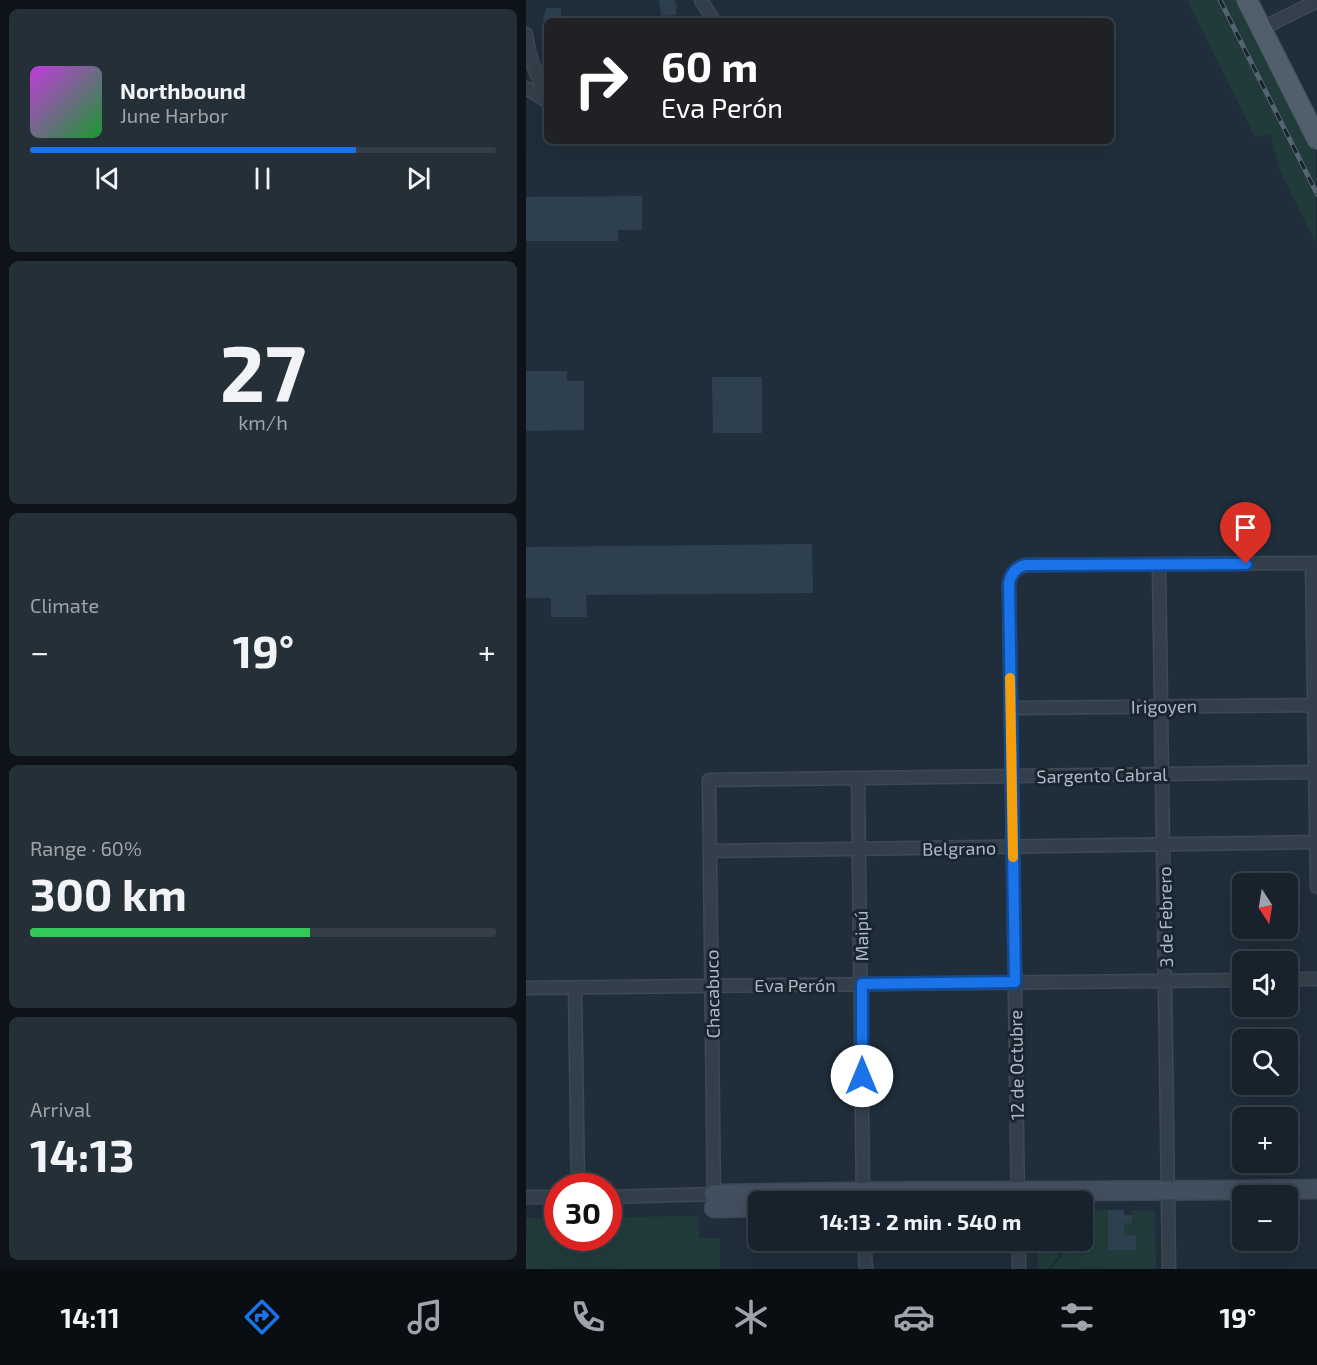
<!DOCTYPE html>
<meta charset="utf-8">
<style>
:root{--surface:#17222c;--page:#242f38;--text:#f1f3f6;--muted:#9ea4a9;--line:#363f48;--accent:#1a73e8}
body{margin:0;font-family:"Exo 2",sans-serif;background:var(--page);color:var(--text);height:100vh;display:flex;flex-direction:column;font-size:22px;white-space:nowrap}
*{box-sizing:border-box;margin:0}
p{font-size:20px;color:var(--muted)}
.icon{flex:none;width:33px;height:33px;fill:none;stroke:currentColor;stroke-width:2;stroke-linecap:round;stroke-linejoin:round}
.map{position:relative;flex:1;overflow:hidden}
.side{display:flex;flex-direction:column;gap:9px;padding:9px;background:#0d1318;width:526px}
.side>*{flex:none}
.guide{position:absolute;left:18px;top:18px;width:570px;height:126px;border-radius:9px;box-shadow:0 6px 24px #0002,0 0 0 2px var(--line);background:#202124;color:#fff;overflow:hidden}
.needle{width:39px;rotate:168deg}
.controls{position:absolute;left:706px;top:873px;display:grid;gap:12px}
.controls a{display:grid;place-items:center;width:66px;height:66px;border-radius:9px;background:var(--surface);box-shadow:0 6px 24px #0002,0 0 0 2px var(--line);font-size:30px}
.speed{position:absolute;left:18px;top:1173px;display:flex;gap:12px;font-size:30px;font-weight:700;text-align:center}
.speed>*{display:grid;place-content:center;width:78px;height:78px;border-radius:50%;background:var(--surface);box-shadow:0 6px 24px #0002,0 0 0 2px var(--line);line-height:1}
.speed .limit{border:9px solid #d22;background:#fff;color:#111}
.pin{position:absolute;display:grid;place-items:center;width:51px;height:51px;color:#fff;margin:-62px -26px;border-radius:50% 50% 50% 0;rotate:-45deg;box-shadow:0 0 6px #0007}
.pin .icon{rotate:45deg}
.me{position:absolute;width:66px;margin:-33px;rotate:0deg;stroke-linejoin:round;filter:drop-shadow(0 0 4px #0008)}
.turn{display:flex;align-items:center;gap:21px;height:126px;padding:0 18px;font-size:27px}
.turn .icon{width:78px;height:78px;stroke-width:2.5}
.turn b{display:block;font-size:42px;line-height:51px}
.big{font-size:45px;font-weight:700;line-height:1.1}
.side .card{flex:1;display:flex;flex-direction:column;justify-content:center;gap:9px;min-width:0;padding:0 21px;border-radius:9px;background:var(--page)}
.side .dial{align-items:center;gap:0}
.dial b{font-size:78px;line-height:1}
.song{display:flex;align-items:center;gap:18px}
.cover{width:72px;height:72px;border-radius:9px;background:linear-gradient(135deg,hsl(290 70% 55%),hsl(130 70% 35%))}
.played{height:6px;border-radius:3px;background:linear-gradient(90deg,var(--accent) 70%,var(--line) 70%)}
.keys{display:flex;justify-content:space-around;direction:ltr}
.heat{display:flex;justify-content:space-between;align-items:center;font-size:33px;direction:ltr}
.charge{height:9px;border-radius:4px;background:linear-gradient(90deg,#34c759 60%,var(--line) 0)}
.trip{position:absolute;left:222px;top:1191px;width:345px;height:60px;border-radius:9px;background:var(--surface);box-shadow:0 6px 24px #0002,0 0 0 2px var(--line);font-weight:700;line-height:60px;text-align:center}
.dock{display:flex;height:96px;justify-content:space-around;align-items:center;background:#090e12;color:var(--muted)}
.dock .icon{width:42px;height:42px}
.dock .active{color:var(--accent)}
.dock b{font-size:27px;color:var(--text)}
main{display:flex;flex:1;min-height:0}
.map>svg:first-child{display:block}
</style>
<main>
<section class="side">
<div class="card">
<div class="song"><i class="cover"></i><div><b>Northbound</b><p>June Harbor</p></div></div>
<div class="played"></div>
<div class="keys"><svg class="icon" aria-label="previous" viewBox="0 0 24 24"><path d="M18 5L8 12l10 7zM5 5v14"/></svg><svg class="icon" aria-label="pause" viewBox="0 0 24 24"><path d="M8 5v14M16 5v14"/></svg><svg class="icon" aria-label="next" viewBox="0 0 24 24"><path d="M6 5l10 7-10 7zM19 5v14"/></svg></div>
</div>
<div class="card dial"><b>27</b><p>km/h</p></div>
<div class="card"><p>Climate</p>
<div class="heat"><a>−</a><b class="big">19°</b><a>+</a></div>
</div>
<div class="card"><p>Range · 60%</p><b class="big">300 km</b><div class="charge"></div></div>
<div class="card"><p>Arrival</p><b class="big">14:13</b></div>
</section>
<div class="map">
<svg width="791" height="1269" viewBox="0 0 791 1269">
<rect width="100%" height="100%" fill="#1f2e3a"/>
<!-- green -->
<path fill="#213b3b" d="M 661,0 L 721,0 L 790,139 L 790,244 L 754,171 L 744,134 L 729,137 Z
M 571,1210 L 582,1210 L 583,1250 L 610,1250 L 610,1236 L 598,1236 L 598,1223 L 606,1223 L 606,1210 L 629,1211 L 630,1269 L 525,1269 L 547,1241 L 556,1240 L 557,1229 Z
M 173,1216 L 173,1238 L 194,1238 L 194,1269 L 0,1269 L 0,1218 L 31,1218 L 32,1238 L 82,1238 L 83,1217 Z
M 512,1241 L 512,1240 L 544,1241 L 522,1269 L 512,1269 Z"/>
<!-- building -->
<path fill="#2e404f" d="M 133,0 L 148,0 L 149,4 L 151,4 L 150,15 L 135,16 Z
M 20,8 L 35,8 L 35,21 L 17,20 Z
M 116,196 L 116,230 L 92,230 L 92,241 L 0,241 L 0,197 Z
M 0,371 L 41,371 L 41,381 L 58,381 L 58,430 L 0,431 Z
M 186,377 L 236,377 L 236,433 L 187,433 Z
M 286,544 L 287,593 L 60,595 L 61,617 L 25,617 L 25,598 L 0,598 L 0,547 Z
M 582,1210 L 598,1210 L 598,1215 L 606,1215 L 606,1223 L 598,1223 L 598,1236 L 610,1235 L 610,1250 L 582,1250 Z"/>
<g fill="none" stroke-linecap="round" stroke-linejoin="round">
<defs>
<path id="street" d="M 175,0 L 188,21
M 735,29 L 791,1
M 0,34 C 3,57 9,75 21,95
M 0,88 L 21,101
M 786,563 L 791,887
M 633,565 L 643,1269
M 485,708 L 791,705
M 332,778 L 337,1202
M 184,851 L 791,842
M 762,979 L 791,979
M 0,988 L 717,980
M 49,988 L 52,1186
M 0,1197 L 32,1197
M 82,1197 L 188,1194
M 188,1201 L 183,780 L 788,772
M 492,1202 L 483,583 C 485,573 490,568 500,565 L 791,563
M 338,1240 L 340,1269
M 493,1240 L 493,1269"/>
<path id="secondary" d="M 188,1194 C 389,1190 590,1192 791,1189
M 188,1208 L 232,1207"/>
<path id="primary" d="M 721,0 L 791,139"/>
</defs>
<!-- street casing -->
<use href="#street" stroke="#3d4954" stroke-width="15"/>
<!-- secondary casing -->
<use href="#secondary" stroke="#3d4954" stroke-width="21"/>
<!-- primary casing -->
<use href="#primary" stroke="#3d4954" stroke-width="22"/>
<!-- street -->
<use href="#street" stroke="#33404b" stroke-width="12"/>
<!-- secondary -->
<use href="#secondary" stroke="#414f5e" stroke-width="18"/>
<!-- primary -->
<use href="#primary" stroke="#515f6b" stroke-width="20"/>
<defs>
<path id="rail" d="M 694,0 L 791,194"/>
</defs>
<!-- rail casing -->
<use href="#rail" stroke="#556472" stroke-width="5"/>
<!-- rail -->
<use href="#rail" stroke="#19252f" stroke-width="3" stroke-dasharray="9" stroke-linecap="butt"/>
</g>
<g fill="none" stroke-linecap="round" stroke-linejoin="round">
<defs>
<path id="route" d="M 336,1076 L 336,984 L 489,982 L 483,583 C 485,573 490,567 500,565 L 720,564"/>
</defs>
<!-- route casing -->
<use href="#route" stroke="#114b97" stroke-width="15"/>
<!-- route -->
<use href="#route" stroke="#1a73e8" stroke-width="10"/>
<!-- slow -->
<path stroke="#f59e0b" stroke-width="10" d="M 484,678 L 487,857"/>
</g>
<g text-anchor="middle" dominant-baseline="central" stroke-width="6" stroke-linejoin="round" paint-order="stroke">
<!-- street labels -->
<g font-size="18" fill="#aebac7" stroke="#19252f">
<text transform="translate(638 706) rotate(-1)">Irigoyen</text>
<text transform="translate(576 775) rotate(-1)">Sargento Cabral</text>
<text transform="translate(433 848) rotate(-1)">Belgrano</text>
<text transform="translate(639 917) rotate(-91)">3 de Febrero</text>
<text transform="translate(335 936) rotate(-91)">Maipú</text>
<text x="269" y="985">Eva Perón</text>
<text transform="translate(186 994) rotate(-91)">Chacabuco</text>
<text transform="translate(490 1065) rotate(-91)">12 de Octubre</text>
</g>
</g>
</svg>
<div class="controls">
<a><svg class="needle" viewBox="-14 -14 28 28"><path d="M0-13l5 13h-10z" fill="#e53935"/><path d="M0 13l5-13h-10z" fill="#9ea4a9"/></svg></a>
<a><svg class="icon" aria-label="sound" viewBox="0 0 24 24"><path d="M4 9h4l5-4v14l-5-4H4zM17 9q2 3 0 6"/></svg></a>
<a><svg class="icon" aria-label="search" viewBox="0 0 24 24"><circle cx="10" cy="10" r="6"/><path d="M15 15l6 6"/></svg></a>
<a>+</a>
<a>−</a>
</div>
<div class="speed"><div class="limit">30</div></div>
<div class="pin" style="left:720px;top:564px;background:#d93025"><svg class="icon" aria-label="arrive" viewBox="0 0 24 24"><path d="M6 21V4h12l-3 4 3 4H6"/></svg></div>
<svg class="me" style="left:336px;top:1076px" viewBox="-20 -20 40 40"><circle r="19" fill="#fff"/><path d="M0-13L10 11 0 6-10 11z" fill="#1a73e8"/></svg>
<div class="trip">14:13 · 2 min · 540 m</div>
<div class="guide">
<div class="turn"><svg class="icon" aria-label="right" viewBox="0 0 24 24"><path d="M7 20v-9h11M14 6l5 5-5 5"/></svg><div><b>60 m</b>Eva Perón</div></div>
</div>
</div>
</main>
<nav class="dock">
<b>14:11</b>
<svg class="icon active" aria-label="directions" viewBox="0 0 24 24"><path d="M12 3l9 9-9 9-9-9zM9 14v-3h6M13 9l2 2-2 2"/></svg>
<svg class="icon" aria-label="music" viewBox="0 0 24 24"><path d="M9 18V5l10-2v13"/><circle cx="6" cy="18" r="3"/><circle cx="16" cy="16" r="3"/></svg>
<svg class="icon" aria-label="phone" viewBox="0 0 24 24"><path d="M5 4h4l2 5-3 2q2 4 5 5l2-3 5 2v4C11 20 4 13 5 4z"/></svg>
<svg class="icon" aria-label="climate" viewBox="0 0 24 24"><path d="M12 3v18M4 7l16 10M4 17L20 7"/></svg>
<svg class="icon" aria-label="car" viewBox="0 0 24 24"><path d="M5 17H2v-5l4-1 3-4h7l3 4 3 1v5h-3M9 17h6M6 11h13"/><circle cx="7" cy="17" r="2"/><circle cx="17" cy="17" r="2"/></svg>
<svg class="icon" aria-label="filters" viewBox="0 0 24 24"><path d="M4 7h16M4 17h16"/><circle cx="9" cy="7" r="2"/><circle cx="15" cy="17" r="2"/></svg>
<b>19°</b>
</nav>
